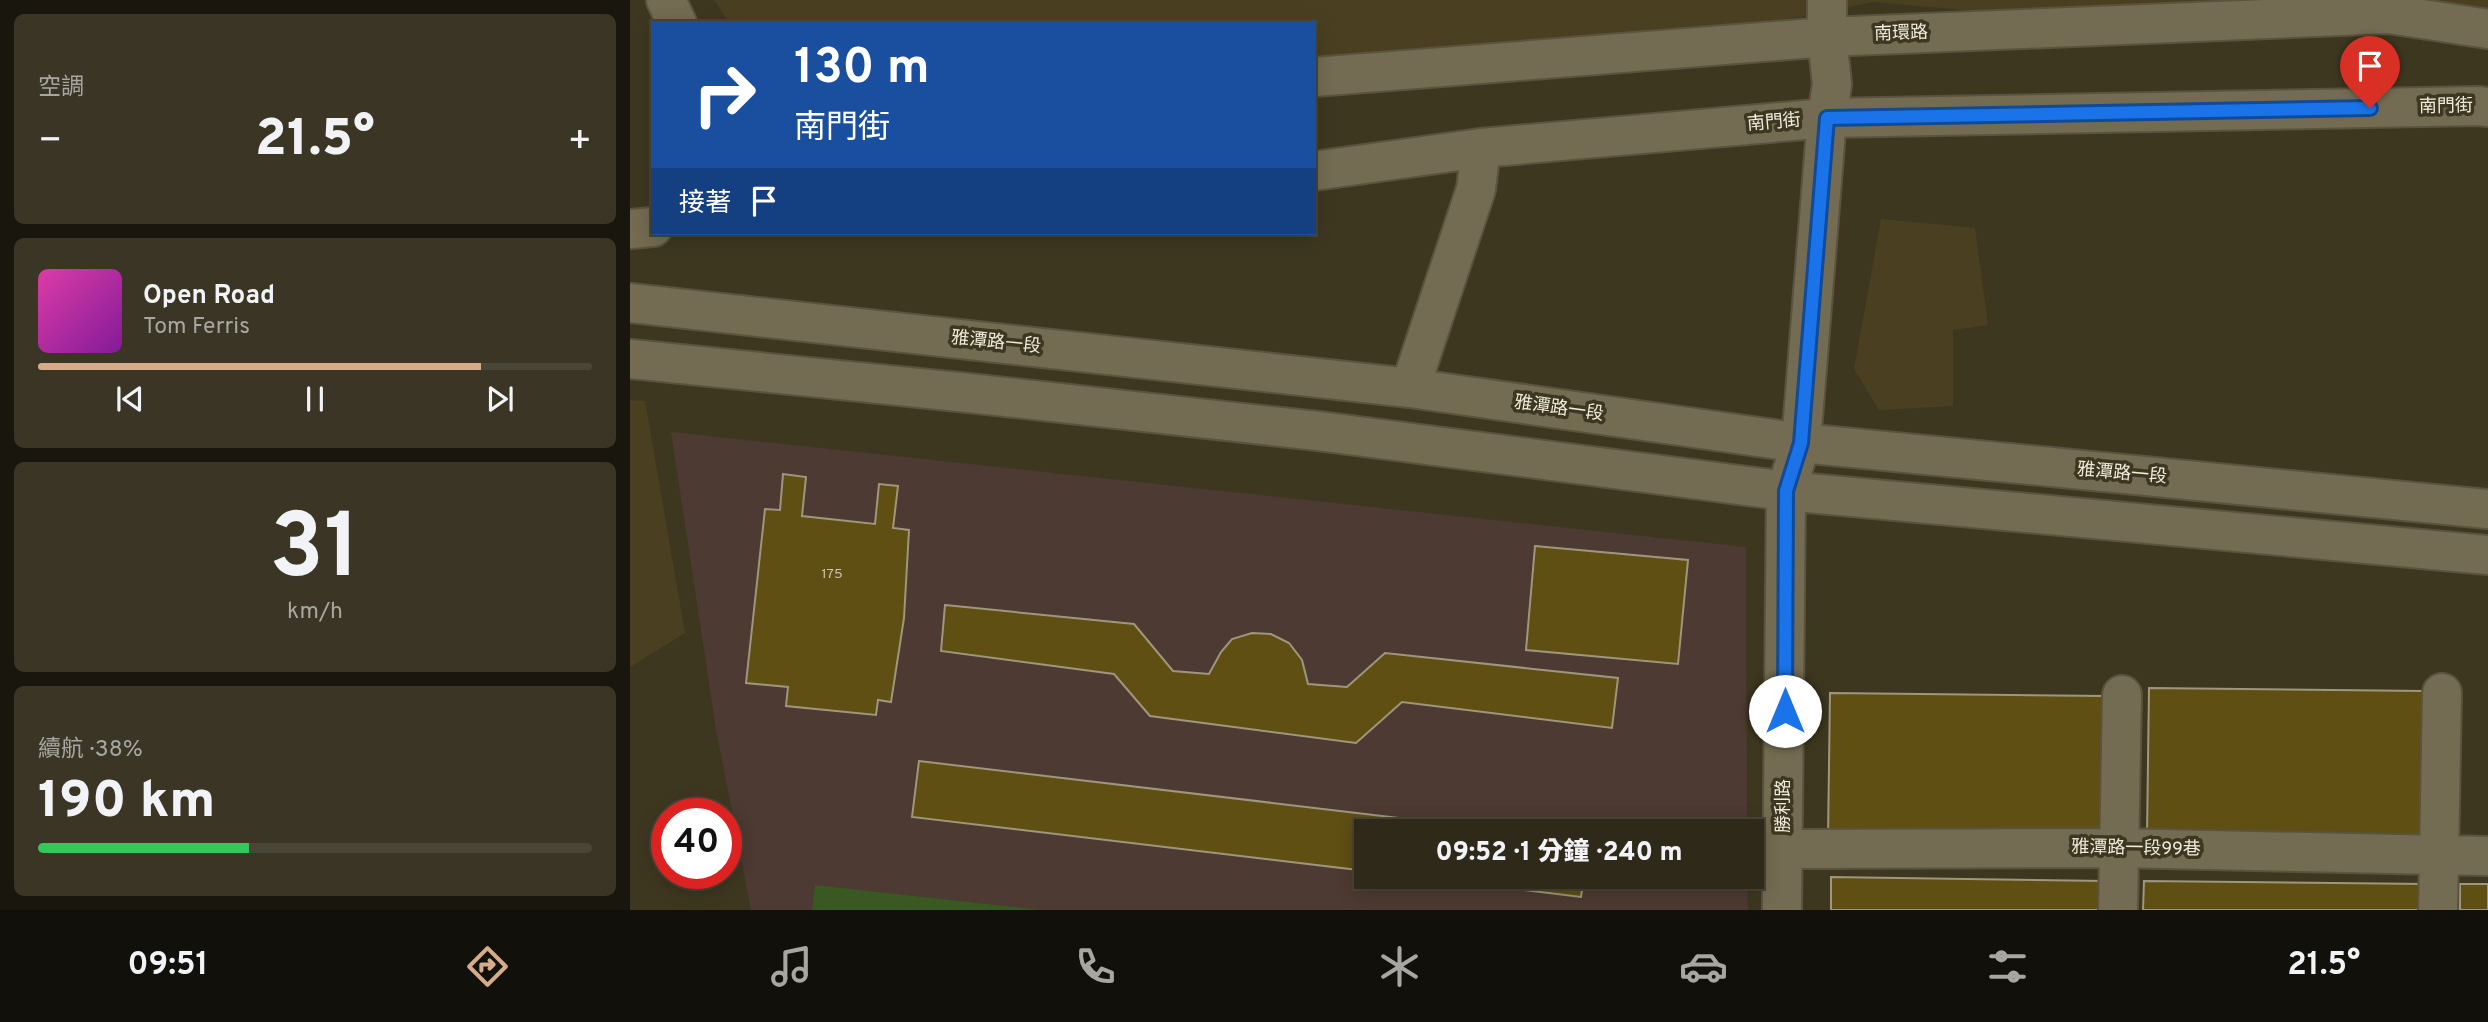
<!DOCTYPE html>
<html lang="zh-TW">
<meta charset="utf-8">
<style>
:root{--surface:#2e2918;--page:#3a3525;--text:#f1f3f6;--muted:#a7a6a2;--line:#494537;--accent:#d6ab8b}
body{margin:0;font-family:Overpass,"Noto Sans TC",sans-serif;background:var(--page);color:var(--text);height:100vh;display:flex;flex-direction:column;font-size:26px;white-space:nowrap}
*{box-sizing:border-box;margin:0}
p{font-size:23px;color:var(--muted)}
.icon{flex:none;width:38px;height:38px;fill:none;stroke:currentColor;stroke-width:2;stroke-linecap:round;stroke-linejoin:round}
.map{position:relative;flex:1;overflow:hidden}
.panel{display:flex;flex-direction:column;gap:14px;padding:14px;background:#19170d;width:630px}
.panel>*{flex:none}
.top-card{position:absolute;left:21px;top:21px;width:665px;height:214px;border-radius:0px;box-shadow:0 4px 18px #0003,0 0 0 2px var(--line);background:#1a4fa0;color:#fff;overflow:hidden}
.speed{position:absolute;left:21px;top:798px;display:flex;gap:14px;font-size:35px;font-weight:700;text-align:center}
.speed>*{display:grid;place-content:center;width:91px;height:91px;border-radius:50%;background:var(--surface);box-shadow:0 4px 18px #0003,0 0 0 2px var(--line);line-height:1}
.speed .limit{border:10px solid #d22;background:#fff;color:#111}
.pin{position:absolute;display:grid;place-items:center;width:60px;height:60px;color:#fff;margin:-72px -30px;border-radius:50% 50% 50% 0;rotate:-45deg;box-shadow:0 0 7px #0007}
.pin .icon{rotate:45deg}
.me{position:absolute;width:77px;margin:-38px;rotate:0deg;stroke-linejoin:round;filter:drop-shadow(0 0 5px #0008)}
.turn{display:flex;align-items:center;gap:24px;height:147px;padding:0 28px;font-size:32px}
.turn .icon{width:91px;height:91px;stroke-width:2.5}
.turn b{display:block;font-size:49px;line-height:60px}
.then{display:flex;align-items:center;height:66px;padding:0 28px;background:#0003;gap:14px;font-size:26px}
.big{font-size:52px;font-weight:800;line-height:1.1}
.panel .widget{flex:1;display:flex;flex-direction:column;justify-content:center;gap:10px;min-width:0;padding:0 24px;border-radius:10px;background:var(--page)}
.panel .dial{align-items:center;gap:0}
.dial b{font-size:91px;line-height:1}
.song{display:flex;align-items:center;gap:21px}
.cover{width:84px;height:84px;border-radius:10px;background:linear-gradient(135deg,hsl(320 70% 55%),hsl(290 70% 35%))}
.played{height:7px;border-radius:4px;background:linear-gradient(90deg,var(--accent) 80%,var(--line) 80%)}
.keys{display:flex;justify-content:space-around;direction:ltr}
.heat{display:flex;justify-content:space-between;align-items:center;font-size:38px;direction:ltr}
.charge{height:10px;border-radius:5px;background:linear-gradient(90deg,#34c759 38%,var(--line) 0)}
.trip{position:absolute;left:724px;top:819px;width:410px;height:70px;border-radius:0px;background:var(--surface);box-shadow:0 4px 18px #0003,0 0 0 2px var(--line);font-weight:800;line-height:70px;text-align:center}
.menu{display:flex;height:112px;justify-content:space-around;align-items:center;background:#12100a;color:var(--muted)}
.menu .icon{width:49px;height:49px}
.menu .active{color:var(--accent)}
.menu b{font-size:32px;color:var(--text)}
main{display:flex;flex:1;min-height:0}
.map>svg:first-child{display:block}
</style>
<main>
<section class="panel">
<div class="widget"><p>空調</p>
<div class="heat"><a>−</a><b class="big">21.5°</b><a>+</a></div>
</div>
<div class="widget">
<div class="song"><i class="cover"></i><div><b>Open Road</b><p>Tom Ferris</p></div></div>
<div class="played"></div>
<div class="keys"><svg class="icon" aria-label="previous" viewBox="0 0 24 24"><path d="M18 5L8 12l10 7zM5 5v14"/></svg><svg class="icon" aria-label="pause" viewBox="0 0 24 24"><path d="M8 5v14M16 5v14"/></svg><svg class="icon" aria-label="next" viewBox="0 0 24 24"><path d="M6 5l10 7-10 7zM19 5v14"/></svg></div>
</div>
<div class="widget dial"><b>31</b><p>km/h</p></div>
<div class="widget"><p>續航 · 38%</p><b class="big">190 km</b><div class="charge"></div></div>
</section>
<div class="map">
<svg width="1858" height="910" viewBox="0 0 1858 910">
<rect width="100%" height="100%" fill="#3e3720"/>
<!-- built -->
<path fill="#4a4021" d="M 84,0 L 1858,0 L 1858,30 L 1541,28 L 1243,2 L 1027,46 L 684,71 L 684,23 L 99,23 Z
M 1251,219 L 1345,228 L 1358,325 L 1323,330 L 1323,406 L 1249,410 L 1224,369 Z
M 0,400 L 15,401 L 55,633 L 0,667 Z"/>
<!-- education -->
<path fill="#4d3a32" d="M 41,432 L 1116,547 L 1117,831 L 737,831 L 737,877 L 1117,877 L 1118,910 L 121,910 L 86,729 Z"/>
<!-- green -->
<path fill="#3a5822" d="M 185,885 L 410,910 L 182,910 Z"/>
<!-- building -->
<path fill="#5f4f13" stroke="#9f977d" stroke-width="2" d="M 153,474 L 176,477 L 172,516 L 245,524 L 249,484 L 268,486 L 263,528 L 279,530 L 274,618 L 261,702 L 248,700 L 246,715 L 156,706 L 158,687 L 116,683 L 135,509 L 150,510 Z
M 905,546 L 1058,560 L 1048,664 L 896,650 Z
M 315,605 L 504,624 L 543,671 L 579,674 L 591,652 L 602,639 L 622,633 L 641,634 L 659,643 L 672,660 L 678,684 L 717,687 L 755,653 L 988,678 L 982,728 L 772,702 L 726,743 L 520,716 L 484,674 L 311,651 Z
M 1519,688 L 1794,691 L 1792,841 L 1517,837 Z
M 1200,693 L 1473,696 L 1471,841 L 1198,838 Z
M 289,761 L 879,831 L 737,831 L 737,871 L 282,817 Z
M 786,877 L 954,877 L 951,897 Z
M 1201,877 L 1476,881 L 1475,910 L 1201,910 Z
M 1514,881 L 1797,884 L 1796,910 L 1513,910 Z
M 1830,884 L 1858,884 L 1858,910 L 1830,910 Z"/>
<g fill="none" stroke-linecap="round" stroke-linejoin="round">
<defs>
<path id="minor" d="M 36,0 L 47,23
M 684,77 L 1197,37 L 1759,14 L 1858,29
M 684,171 L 851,148 L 1197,118 L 1848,106 L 1858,107
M 0,229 L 23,227
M 0,303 L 780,388 L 1171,443 L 1858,509
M 0,359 L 329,392 L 688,431 L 1156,491 L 1858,555
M 780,388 L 846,189 L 851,148
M 1154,849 L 1489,848 L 1858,856
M 1152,910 L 1156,491 L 1171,443 L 1197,118 L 1202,84 L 1197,37 L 1197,0
M 1488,910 L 1492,695
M 1808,910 L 1812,693"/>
</defs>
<!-- minor casing -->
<use href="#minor" stroke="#5a533f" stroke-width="42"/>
<!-- minor -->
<use href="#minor" stroke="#736c52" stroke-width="38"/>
</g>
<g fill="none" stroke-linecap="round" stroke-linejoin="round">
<defs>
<path id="route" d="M 1155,711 L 1156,491 L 1171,443 L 1197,118 L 1740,108"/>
</defs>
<!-- route casing -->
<use href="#route" stroke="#114b97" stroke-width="18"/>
<!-- route -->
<use href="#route" stroke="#1a73e8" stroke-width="12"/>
</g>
<g text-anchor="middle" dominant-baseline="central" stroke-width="7" stroke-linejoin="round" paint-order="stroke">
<!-- number labels -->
<g font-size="14" fill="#cbc4aa">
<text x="202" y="574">175</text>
</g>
<!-- street labels -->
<g font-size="18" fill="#efebdd" stroke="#3e3720">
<text transform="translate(1271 34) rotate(-2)">南環路</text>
<text transform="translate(1816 107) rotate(-1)">南門街</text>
<text transform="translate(1144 123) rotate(-5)">南門街</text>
<text transform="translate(366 343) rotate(6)">雅潭路一段</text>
<text transform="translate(929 409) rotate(8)">雅潭路一段</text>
<text transform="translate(1492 474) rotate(5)">雅潭路一段</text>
<text transform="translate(1154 806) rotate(-90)">勝利路</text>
<text transform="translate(1506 849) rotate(1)">雅潭路一段99巷</text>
</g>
</g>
</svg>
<div class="speed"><div class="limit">40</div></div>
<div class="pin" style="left:1740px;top:108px;background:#d93025"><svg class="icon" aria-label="arrive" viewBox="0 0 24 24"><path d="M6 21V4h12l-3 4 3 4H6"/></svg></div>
<svg class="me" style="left:1155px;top:711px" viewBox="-20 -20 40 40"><circle r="19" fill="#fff"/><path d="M0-13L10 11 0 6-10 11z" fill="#1a73e8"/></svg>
<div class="trip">09:52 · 1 分鐘 · 240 m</div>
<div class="top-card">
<div class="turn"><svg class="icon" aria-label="right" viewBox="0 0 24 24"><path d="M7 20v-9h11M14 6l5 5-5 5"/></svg><div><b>130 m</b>南門街</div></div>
<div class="then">接著<svg class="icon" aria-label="arrive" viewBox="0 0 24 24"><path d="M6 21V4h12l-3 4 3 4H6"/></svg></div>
</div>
</div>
</main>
<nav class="menu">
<b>09:51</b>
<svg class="icon active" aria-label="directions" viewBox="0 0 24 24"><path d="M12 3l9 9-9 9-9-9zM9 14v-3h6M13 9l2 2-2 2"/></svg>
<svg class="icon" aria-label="music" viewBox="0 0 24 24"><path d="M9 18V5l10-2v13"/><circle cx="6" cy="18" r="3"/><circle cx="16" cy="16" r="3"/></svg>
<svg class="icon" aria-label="phone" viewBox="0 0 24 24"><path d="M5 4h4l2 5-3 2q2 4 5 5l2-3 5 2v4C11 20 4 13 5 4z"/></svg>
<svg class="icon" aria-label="climate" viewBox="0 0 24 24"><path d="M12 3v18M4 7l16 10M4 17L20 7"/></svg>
<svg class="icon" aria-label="car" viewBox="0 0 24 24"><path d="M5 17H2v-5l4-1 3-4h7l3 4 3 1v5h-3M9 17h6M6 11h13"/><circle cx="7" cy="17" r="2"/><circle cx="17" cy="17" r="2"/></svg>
<svg class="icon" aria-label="filters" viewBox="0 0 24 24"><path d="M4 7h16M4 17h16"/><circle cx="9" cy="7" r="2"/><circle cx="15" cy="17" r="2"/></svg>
<b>21.5°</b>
</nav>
